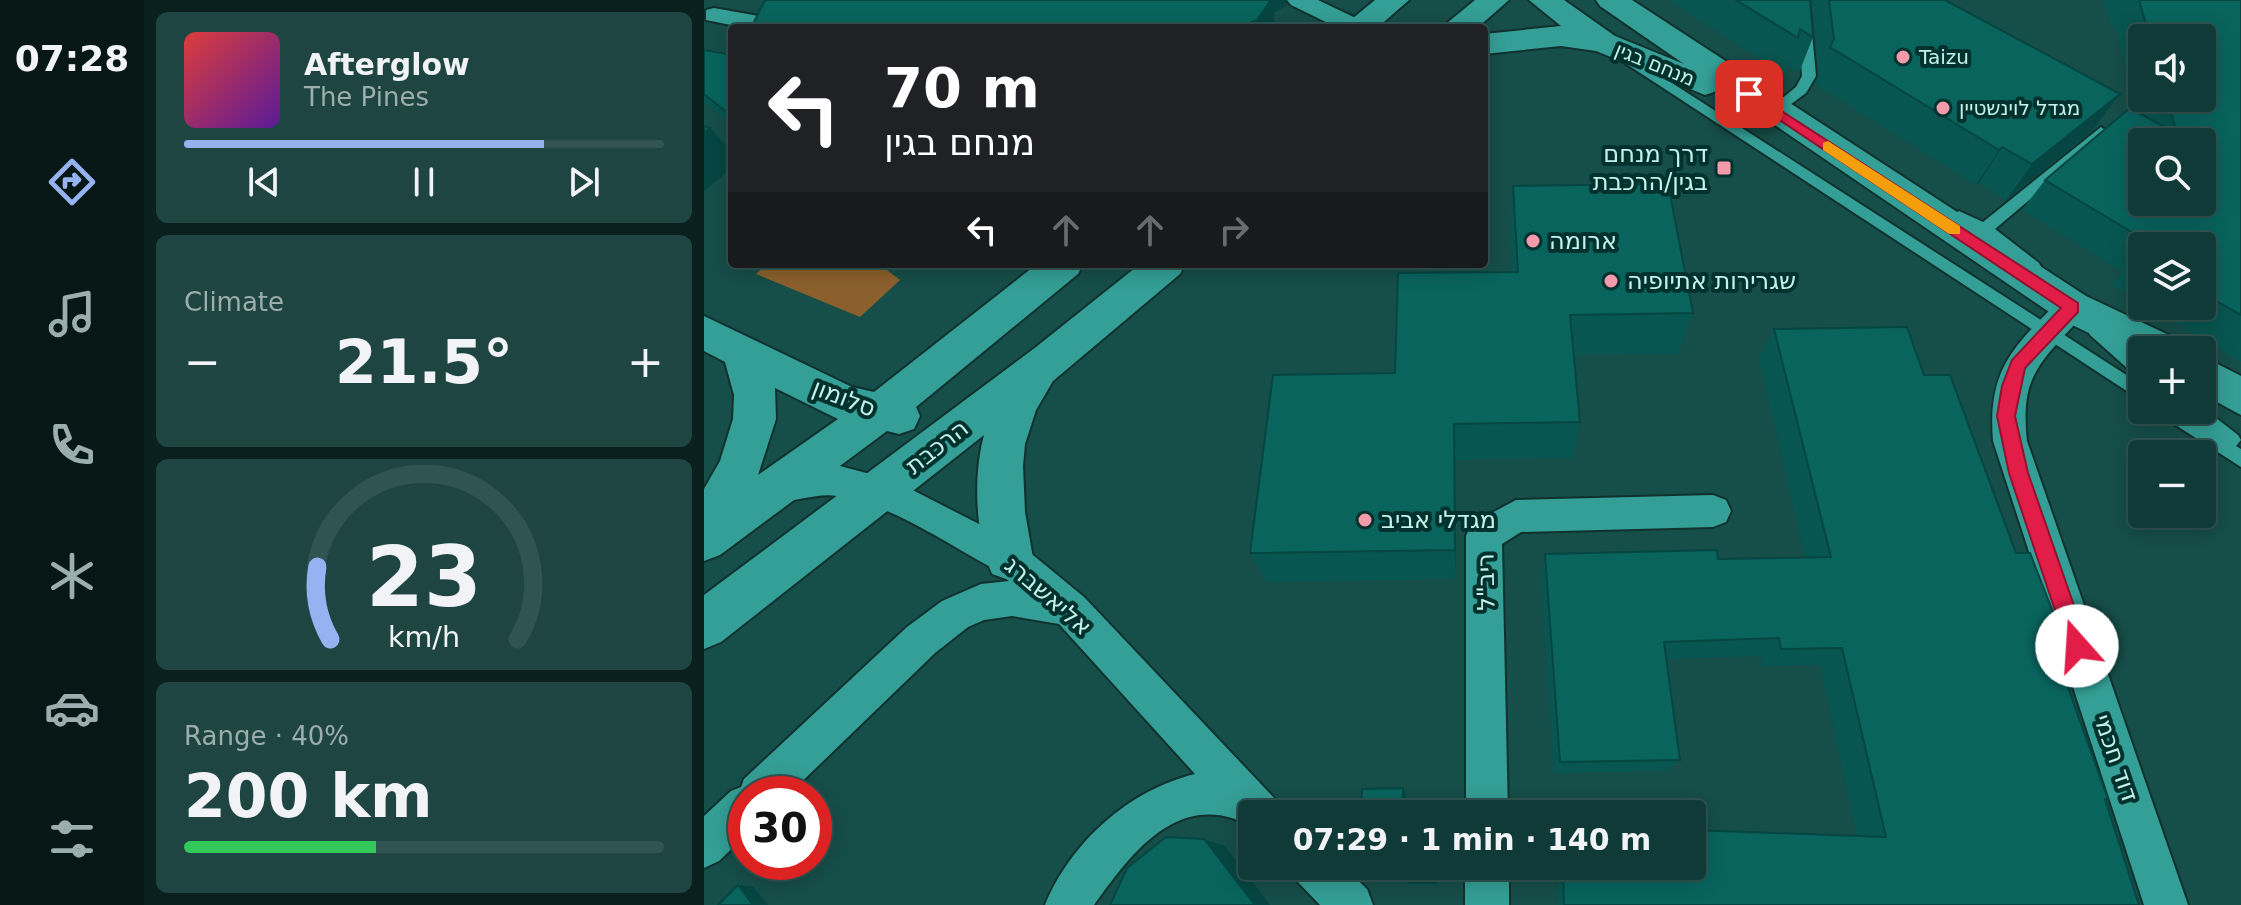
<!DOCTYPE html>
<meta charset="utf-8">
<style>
:root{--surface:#103a37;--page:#1e4542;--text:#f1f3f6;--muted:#9cadad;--line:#305452;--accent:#95b2f1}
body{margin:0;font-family:"DejaVu Sans","Noto Sans Hebrew",sans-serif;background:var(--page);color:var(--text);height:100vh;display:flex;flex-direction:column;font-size:30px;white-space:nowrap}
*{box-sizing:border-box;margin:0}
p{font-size:26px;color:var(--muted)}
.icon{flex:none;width:44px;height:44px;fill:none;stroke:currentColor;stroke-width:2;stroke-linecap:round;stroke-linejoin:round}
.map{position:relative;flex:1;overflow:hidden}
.side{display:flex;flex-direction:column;gap:12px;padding:12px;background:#09201e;width:560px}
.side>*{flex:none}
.guide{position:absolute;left:24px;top:24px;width:760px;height:244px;border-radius:8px;box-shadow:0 4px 20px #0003,0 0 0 2px var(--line);background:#202124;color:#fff;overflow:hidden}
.controls{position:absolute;left:1424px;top:24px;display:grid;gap:16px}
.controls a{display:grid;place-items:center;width:88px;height:88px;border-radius:8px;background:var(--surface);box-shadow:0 4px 20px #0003,0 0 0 2px var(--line);font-size:40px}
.speed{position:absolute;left:24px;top:776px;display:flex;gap:16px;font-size:40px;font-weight:700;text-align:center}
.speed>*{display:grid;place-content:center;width:104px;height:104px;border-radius:50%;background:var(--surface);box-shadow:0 4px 20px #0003,0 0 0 2px var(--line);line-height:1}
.speed .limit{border:12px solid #d22;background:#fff;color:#111}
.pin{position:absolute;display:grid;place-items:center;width:68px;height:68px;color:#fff;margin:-34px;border-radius:16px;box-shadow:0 4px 12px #0006}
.me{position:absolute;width:88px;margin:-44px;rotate:341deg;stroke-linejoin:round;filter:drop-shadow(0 0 6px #0008)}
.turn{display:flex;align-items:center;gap:28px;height:168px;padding:0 24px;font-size:36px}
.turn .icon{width:104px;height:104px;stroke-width:2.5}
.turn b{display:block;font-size:56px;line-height:68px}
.lanes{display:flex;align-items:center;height:76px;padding:0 24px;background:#0003;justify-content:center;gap:40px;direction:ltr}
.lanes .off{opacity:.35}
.big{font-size:60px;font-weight:800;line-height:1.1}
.side .card{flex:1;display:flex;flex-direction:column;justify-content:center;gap:12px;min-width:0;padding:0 28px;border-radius:12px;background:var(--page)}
.side .dial{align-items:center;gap:0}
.dial svg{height:208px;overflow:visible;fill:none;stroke:var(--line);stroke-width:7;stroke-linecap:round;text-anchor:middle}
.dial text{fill:var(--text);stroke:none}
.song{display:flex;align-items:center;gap:24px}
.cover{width:96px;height:96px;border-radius:12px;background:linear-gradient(135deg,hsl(0 70% 55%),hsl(270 70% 35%))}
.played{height:8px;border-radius:4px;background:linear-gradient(90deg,var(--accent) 75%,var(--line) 75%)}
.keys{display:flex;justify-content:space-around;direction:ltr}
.heat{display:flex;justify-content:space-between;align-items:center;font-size:44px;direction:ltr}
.charge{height:12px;border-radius:6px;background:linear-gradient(90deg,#34c759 40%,var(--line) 0)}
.trip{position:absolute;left:534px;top:800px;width:468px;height:80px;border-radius:8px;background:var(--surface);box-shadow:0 4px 20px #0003,0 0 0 2px var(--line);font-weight:800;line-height:80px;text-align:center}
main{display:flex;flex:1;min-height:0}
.menu{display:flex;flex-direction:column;width:144px;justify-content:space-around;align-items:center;background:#061716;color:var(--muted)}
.menu .icon{width:56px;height:56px}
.menu .active{color:var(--accent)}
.menu b{font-size:36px;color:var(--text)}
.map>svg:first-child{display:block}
</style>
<main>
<nav class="menu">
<b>07:28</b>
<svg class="icon active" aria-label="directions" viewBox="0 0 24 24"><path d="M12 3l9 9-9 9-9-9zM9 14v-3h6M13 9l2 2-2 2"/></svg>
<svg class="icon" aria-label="music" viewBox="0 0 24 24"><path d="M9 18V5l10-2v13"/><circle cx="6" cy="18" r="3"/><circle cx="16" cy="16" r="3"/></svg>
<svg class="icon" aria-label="phone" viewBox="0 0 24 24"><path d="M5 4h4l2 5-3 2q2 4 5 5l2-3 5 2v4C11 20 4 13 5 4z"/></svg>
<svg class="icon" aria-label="climate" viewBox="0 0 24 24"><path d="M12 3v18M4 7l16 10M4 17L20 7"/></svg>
<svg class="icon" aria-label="car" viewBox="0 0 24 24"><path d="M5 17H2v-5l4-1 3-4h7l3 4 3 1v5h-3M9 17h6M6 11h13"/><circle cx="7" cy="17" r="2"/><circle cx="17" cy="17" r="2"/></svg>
<svg class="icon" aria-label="filters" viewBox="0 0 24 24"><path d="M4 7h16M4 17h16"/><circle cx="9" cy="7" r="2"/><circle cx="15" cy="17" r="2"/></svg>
</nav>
<section class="side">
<div class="card">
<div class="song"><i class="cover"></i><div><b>Afterglow</b><p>The Pines</p></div></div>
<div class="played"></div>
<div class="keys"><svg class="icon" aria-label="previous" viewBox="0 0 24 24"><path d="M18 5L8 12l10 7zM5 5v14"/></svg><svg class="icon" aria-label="pause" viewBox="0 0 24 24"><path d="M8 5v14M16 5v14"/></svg><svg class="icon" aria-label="next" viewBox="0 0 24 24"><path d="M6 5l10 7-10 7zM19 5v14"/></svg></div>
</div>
<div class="card"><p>Climate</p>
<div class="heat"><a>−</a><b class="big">21.5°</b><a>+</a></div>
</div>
<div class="card dial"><svg viewBox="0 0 100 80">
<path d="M14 69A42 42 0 1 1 86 69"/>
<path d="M14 69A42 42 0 0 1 9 41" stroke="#95b2f1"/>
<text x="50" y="56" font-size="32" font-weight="700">23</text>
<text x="50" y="72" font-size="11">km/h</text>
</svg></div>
<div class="card"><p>Range · 40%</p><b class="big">200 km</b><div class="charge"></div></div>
</section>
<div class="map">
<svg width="1537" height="905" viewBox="0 0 1537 905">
<rect width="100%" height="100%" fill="#164e49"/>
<!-- green -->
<path fill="#8c602d" d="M 63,264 L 175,264 L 196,280 L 156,317 L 52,274 Z"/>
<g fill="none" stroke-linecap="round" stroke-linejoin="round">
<defs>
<path id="lane" d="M 1093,0 L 1105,0 L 1112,76 L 1102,93 L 1071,116 L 1064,111 L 1066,108 L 1092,87 L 1098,76 Z
M 926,56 L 1438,385 L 1438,401 L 921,63 L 919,60 Z
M 1397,127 L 1404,132 L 1402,135 L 1291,229 L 1335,263 L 1337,267 L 1335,271 L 1323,271 L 1287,240 L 1250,220 L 1247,216 L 1255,211 L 1279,222 Z
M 1392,323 L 1438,361 L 1438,378 L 1432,376 L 1386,335 L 1384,330 L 1386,325 Z
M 1498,407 L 1534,435 L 1537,440 L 1532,446 L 1537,449 L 1537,467 L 1456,415 L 1453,410 L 1476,410 L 1482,414 L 1480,410 L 1498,410 Z"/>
<path id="street" d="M 583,0 L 614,0 L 662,23 L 665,28 L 634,28 L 587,5 Z
M 10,8 L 83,21 L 92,23 L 95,28 L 42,28 L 2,20 L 2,10 Z
M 1368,295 L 1379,299 L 1383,307 C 1377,319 1368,327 1359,337 C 1325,373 1318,392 1323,441 L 1484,905 L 1440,905 L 1289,441 C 1283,369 1310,346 1357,299 Z
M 132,465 L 189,480 L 318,546 L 380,597 L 571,799 L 577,814 L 548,814 L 548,832 C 540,829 536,820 528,818 C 465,799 422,861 390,905 L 341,905 C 367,842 425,790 491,774 L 355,624 L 308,616 L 280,620 L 264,627 L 231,653 L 85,794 L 42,794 L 42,835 L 15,861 L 0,868 L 0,816 L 27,791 L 37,787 L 40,779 L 203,627 L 238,601 L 277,584 L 305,581 L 292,570 C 247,546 183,502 133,496 C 109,492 82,507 60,499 L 55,488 L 60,477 C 84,468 106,466 132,465 Z
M 1009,495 L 1022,500 L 1027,511 L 1022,522 L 1009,527 L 817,532 L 798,544 L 804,814 L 762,814 L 762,536 L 767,524 L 812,500 Z
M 586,866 L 639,866 L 663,889 L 669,905 L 616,905 L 593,881 Z
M 761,866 L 805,866 L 805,905 L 761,905 Z"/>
<path id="secondary" d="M 671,0 L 705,0 L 673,28 L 637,28 Z
M 771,0 L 805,0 L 773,28 L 737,28 Z
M 825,0 L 860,0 L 911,36 L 980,64 L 896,6 L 892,0 L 928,0 L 1382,296 L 1471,338 L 1477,350 L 1438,350 L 1438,359 L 1354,318 L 1015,87 L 1013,91 L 1001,95 L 892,51 L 857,46 L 780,54 L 780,34 L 857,26 Z
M 333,264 L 379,264 L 374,274 L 212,407 L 216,416 L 210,429 L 195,434 L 183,431 L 16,555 L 0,561 L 0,489 L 16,461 L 29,419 L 30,395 L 21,362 L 0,351 L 0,316 L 148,387 L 170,392 ZM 71,388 L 134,419 L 54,475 L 72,419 Z
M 436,264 L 481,264 L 476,274 L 349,381 L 332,410 L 321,444 L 319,466 L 321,512 L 329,558 L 322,574 L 305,580 L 288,574 C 271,534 269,476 280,435 L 17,642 L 0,649 L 0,595 L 332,347 Z
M 1498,356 L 1537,376 L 1537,415 L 1498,394 Z"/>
</defs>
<!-- lane casing -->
<use href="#lane" stroke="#10312e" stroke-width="4"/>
<!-- street casing -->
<use href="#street" stroke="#10312e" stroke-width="4"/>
<!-- secondary casing -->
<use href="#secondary" stroke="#10312e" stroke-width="4"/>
<!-- lane -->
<use href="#lane" fill="#349f96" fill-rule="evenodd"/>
<!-- street -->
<use href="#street" fill="#349f96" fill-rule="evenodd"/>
<!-- secondary -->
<use href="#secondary" fill="#349f96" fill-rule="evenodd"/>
</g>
<!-- wall -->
<path fill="#085651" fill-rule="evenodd" d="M 964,0 L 1106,0 L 1109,37 L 1095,73 L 1084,67 L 1081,75 Z
M 1108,0 L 1241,0 L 1388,131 L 1302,200 L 1275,183 L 1272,185 L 1111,84 L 1115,74 Z
M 1399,0 L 1537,0 L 1537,362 L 1444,306 L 1498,306 L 1498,246 L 1438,246 L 1438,303 L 1407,284 L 1419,272 L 1318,210 L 1341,180 L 1433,112 L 1411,26 L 1407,25 ZM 1438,38 L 1498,38 L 1498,98 L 1438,98 Z
M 0,50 L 28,55 L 28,125 L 0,102 Z
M 809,186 L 989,313 L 974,354 L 870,355 L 876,422 L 869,458 L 751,460 L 752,579 L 563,582 L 546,553 L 691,373 L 809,272 L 807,230 Z
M 1070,329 L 1220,375 L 1312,553 L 1361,643 L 1350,649 L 1401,799 L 1435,905 L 854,905 L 853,866 L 988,866 L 1153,836 L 1116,665 L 1059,666 L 1056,656 L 963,659 L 976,760 L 963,771 L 850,773 L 837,576 L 841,554 L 1014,559 L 1101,558 L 1055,358 Z
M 687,866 L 734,866 L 734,885 L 707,885 Z"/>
<!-- shaded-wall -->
<path fill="#064642" d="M 565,0 L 582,0 L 583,5 L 570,13 L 571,28 L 533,28 Z
M 1416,94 L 1388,131 L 1302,200 L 1328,164 Z
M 6,128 L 28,151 L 28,168 L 0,191 L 0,133 Z
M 1298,147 L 1275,183 L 1272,185 L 1295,150 Z
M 750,424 L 751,460 L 752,579 L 751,550 Z
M 699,788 L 702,794 L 701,814 L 699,814 Z
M 500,839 L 521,846 L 566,905 L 551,905 Z
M 34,885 L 49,886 L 64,905 L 49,905 Z"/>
<!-- building -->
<path fill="#09645e" stroke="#064642" stroke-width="2" fill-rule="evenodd" d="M 61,0 L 565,0 L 565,3 L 553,20 L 533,28 L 47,28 Z
M 1032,0 L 1106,0 L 1109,37 L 1096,29 L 1094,38 Z
M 1125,0 L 1241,0 L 1416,94 L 1328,164 L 1298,147 L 1295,150 L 1126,47 L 1130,39 Z
M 1435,0 L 1537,0 L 1537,315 L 1498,293 L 1498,246 L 1444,246 L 1446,243 L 1341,180 L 1426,108 L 1473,134 L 1463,98 L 1498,98 L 1498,38 L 1446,38 ZM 1438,142 L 1498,142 L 1498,202 L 1438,202 Z
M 0,50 L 28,55 L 28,111 L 25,114 L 0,94 Z
M 0,126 L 6,128 L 0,133 Z
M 964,184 L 989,313 L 866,315 L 876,422 L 750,424 L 751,550 L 546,553 L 569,375 L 691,373 L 694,273 L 814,272 L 809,186 Z
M 1203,327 L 1220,375 L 1246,375 L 1312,553 L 1326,553 L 1361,643 L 1348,643 L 1404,799 L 1401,799 L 1435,905 L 860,905 L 859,866 L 988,866 L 988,830 L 1182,837 L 1138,648 L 1077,649 L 1075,638 L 960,642 L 976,760 L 856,762 L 841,554 L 1013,550 L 1014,559 L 1127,557 L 1070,329 Z
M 699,788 L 699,814 L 657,814 L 658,789 Z
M 462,837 L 500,839 L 551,905 L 406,905 L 423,868 Z
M 687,866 L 733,866 L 732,883 L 705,883 Z
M 34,885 L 49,905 L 14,905 Z"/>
<!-- route -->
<path fill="#e11d48" stroke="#92132f" stroke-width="2" d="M 1045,90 L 1374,303 L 1374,312 L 1321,368 L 1311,416 L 1324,473 L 1384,646 L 1381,653 L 1373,656 L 1366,653 L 1363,646 L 1305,473 L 1293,416 L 1298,386 L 1308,360 L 1357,308 L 1041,97 L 1041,91 Z"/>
<!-- slow -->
<path fill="#f59e0b" d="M 1124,141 L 1256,226 L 1256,234 L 1245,234 L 1119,150 L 1119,143 Z"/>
<!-- markers -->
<g fill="#f39aab" stroke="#03322e" stroke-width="3">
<circle cx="1199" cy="57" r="8"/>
<circle cx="1239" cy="108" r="8"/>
<rect x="1012" y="160" width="16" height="16" rx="4"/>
<circle cx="829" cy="241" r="8"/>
<circle cx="907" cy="281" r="8"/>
<circle cx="661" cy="520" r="8"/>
</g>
<g text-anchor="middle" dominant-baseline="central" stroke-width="8" stroke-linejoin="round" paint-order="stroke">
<!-- far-poi labels -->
<g font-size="20" fill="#c3f1eb" stroke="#03322e" text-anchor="start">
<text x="1215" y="57">Taizu</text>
<text x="1255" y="108">מגדל לוינשטיין</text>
</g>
<!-- far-street labels -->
<g font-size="20" fill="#c3f1eb" stroke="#03322e">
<text transform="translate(951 64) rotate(22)">מנחם בגין</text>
</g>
<!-- poi labels -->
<g font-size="24" fill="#c3f1eb" stroke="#03322e" text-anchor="start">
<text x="1004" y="154" text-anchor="end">דרך מנחם<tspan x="1004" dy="28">בגין/הרכבת</tspan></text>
<text x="845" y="241">ארומה</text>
<text x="923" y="281">שגרירות אתיופיה</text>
<text x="677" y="520">מגדלי אביב</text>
</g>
<!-- street labels -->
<g font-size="24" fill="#c3f1eb" stroke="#03322e">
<text transform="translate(140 398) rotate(21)">סלומון</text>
<text transform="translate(233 447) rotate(-38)">הרכבת</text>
<text transform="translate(782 582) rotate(-91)">ריב"ל</text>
<text transform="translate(344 596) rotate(41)">אליאשברג</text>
<text transform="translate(1412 758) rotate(71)">דוד חכמי</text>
</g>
</g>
</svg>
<div class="controls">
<a><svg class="icon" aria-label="sound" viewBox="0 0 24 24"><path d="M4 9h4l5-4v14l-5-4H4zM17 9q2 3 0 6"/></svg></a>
<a><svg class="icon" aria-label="search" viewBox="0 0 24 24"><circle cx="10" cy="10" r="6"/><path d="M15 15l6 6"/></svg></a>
<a><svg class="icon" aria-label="layers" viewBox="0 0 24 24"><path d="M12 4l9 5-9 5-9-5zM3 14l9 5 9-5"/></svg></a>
<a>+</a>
<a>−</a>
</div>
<div class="speed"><div class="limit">30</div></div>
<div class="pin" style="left:1045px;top:94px;background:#d93025"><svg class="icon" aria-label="arrive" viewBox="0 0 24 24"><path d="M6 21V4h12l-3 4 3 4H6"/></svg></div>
<svg class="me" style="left:1373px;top:646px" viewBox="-20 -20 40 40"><circle r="19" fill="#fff"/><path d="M0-13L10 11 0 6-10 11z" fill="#e11d48"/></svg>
<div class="trip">07:29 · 1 min · 140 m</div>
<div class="guide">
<div class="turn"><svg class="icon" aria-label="left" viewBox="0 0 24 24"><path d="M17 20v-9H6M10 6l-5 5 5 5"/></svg><div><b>70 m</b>מנחם בגין</div></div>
<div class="lanes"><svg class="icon" aria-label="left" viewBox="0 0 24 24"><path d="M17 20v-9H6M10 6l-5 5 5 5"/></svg><svg class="icon off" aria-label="ahead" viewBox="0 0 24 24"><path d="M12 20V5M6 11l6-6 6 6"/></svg><svg class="icon off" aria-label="ahead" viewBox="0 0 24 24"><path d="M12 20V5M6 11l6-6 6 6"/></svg><svg class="icon off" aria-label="right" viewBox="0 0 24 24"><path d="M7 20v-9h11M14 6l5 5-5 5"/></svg></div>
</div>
</div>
</main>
